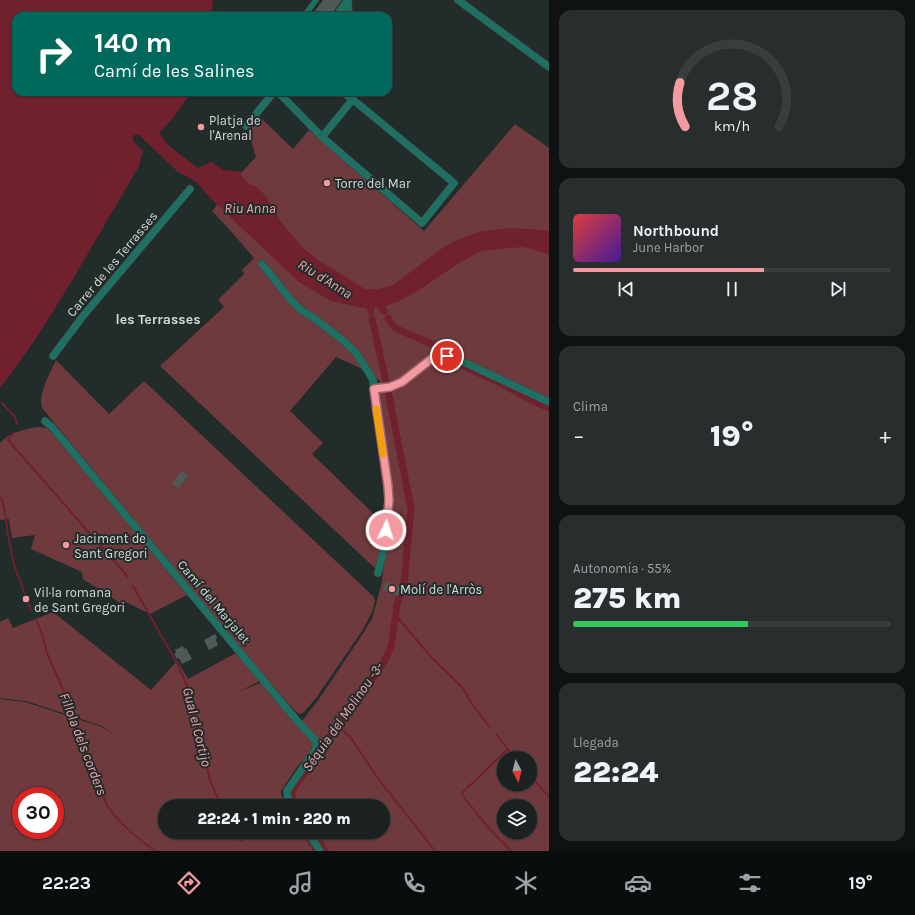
<!DOCTYPE html>
<html lang="es">
<meta charset="utf-8">
<style>
:root{--surface:#1a2120;--page:#272e2d;--text:#f1f3f6;--muted:#9fa3a5;--line:#383e3e;--accent:#f49aa1}
body{margin:0;font-family:Karla,sans-serif;background:var(--page);color:var(--text);height:100vh;display:flex;flex-direction:column;font-size:15px;white-space:nowrap}
*{box-sizing:border-box;margin:0}
p{font-size:13px;color:var(--muted)}
.icon{flex:none;width:22px;height:22px;fill:none;stroke:currentColor;stroke-width:2;stroke-linecap:round;stroke-linejoin:round}
.map{position:relative;flex:1;overflow:hidden}
.drawer{display:flex;flex-direction:column;gap:10px;padding:10px;background:#0e1212;width:366px}
.drawer>*{flex:none}
.guide{position:absolute;left:12px;top:12px;width:380px;height:84px;border-radius:12px;box-shadow:0 1px 3px #0004,0 0 0 1px var(--line);background:#00695c;color:#fff;overflow:hidden}
.needle{width:26px;rotate:173deg}
.fabs{position:absolute;left:497px;top:751px;display:grid;gap:8px}
.fabs a{display:grid;place-items:center;width:40px;height:40px;border-radius:50%;background:var(--surface);box-shadow:0 1px 3px #0004,0 0 0 1px var(--line);font-size:20px}
.speed{position:absolute;left:12px;top:787px;display:flex;gap:8px;font-size:20px;font-weight:700;text-align:center}
.speed>*{display:grid;place-content:center;width:52px;height:52px;border-radius:50%;background:var(--surface);box-shadow:0 1px 3px #0004,0 0 0 1px var(--line);line-height:1}
.speed .limit{border:6px solid #d22;background:#fff;color:#111}
.pin{position:absolute;display:grid;place-items:center;width:34px;height:34px;color:#fff;margin:-17px;border:2px solid #fff;border-radius:50%;box-shadow:0 1px 4px #0007}
.me{position:absolute;width:44px;margin:-22px;rotate:4deg;stroke-linejoin:round;filter:drop-shadow(0 0 3px #0008)}
.turn{display:flex;align-items:center;gap:14px;height:84px;padding:0 16px;font-size:18px}
.turn .icon{width:52px;height:52px;stroke-width:2.5}
.turn b{display:block;font-size:28px;line-height:34px}
.big{font-size:30px;font-weight:800;line-height:1.1}
.drawer .card{flex:1;display:flex;flex-direction:column;justify-content:center;gap:6px;min-width:0;padding:0 14px;border-radius:12px;background:var(--page)}
.drawer .dial{align-items:center;gap:0}
.dial svg{height:104px;overflow:visible;fill:none;stroke:var(--line);stroke-width:7;stroke-linecap:round;text-anchor:middle}
.dial text{fill:var(--text);stroke:none}
.song{display:flex;align-items:center;gap:12px}
.cover{width:48px;height:48px;border-radius:6px;background:linear-gradient(135deg,hsl(0 70% 55%),hsl(260 70% 35%))}
.played{height:4px;border-radius:2px;background:linear-gradient(90deg,var(--accent) 60%,var(--line) 60%)}
.keys{display:flex;justify-content:space-around;direction:ltr}
.heat{display:flex;justify-content:space-between;align-items:center;font-size:22px;direction:ltr}
.charge{height:6px;border-radius:3px;background:linear-gradient(90deg,#34c759 55%,var(--line) 0)}
.trip{position:absolute;left:158px;top:799px;width:232px;height:40px;border-radius:20px;background:var(--surface);box-shadow:0 1px 3px #0004,0 0 0 1px var(--line);font-weight:800;line-height:40px;text-align:center}
.tabs{display:flex;height:64px;justify-content:space-around;align-items:center;background:#0a0d0d;color:var(--muted)}
.tabs .icon{width:28px;height:28px}
.tabs .on{color:var(--accent)}
.tabs b{font-size:18px;color:var(--text)}
main{display:flex;flex:1;min-height:0}
.map>svg:first-child{display:block}
</style>
<main>
<div class="map">
<svg width="549" height="851" viewBox="0 0 549 851">
<rect width="100%" height="100%" fill="#222c2a"/>
<!-- green -->
<path fill="#6f3a3e" fill-rule="evenodd" d="M 260,117 L 293,149 L 309,130 L 424,231 L 515,124 L 549,148 L 549,851 L 321,851 L 309,832 L 383,832 L 383,806 L 292,806 L 288,791 L 317,749 L 302,721 L 319,699 L 358,641 L 372,619 L 377,601 L 382,582 L 389,502 L 374,383 L 381,382 L 374,376 L 339,333 L 295,300 L 276,277 L 257,261 L 294,307 L 344,342 L 354,353 L 363,369 L 336,357 L 290,411 L 323,443 L 312,454 L 382,522 L 379,572 L 160,366 L 224,307 L 218,300 L 244,274 L 242,270 L 254,258 L 229,229 L 212,211 L 241,175 L 242,172 L 256,157 L 250,138 L 251,126 ZM 504,758 L 530,758 L 530,784 L 504,784 ZM 504,806 L 530,806 L 530,832 L 504,832 Z
M 56,360 L 109,414 L 144,381 L 373,596 L 375,600 L 373,610 L 362,631 L 316,698 L 303,713 L 299,714 L 295,711 L 224,629 L 42,408 C 38,393 50,373 56,360 Z
M 37,427 L 47,428 L 59,440 L 187,595 L 150,614 L 126,602 L 123,605 L 83,579 L 82,572 L 31,549 L 35,535 L 12,538 L 9,519 L 0,520 L 0,443 C 10,432 23,430 37,427 Z
M 53,612 L 151,690 L 177,661 L 188,679 L 236,653 L 260,681 L 238,692 L 263,682 L 312,741 L 312,746 L 311,750 L 305,758 L 297,767 L 281,791 L 281,794 L 287,806 L 165,806 L 165,832 L 303,832 L 315,851 L 0,851 L 0,699 L 25,702 L 102,727 L 119,737 L 102,726 L 26,701 L 0,698 L 0,622 L 8,618 L 13,628 ZM 21,796 L 55,796 L 55,830 L 21,830 Z"/>
<!-- water -->
<path fill="#71202d" d="M 0,0 L 213,0 L 211,16 L 16,16 L 16,92 L 191,92 L 173,118 L 159,133 L 169,146 L 198,168 L 211,162 L 224,170 L 242,172 L 241,175 L 250,185 L 255,186 L 265,195 L 281,222 L 303,248 L 318,260 L 365,289 L 379,289 L 393,285 L 445,246 L 459,239 L 481,231 L 510,228 L 544,230 L 549,231 L 549,254 L 523,247 L 488,250 L 479,252 L 459,263 L 416,292 L 397,302 L 385,306 L 367,309 L 331,301 L 299,282 L 230,217 L 230,214 L 216,204 L 195,181 L 178,172 L 139,135 L 134,135 L 133,136 L 133,141 L 143,151 L 139,166 C 115,207 92,247 68,287 C 47,322 25,356 0,388 Z"/>
<g fill="none" stroke-linecap="round" stroke-linejoin="round">
<!-- stream -->
<path stroke="#71202d" stroke-width="2" d="M 2,403 L 15,417 L 17,424
M 14,432 L 8,440 L 128,577
M 0,497 L 3,502 L 5,512 L 8,535 L 14,565 L 31,610
M 133,586 L 177,663 L 191,695 L 201,743 L 210,780 L 221,806
M 396,614 L 398,618 L 432,658 L 462,687 L 474,707 L 489,726
M 36,619 L 42,634 L 47,653 L 64,692 L 68,706 L 87,752 L 106,803 C 114,819 141,842 156,851
M 338,726 L 351,738 L 377,777 L 435,851
M 496,734 L 508,749 L 462,793 L 463,796 L 485,824 L 511,851
M 508,749 L 515,758
M 530,776 L 549,797
M 228,832 L 231,837 L 234,840
M 302,832 L 314,851
M 241,841 L 254,832"/>
<!-- canal -->
<path stroke="#71202d" stroke-width="7" d="M 369,299 L 371,312
M 377,300 L 384,311
M 388,318 L 393,326 L 397,329 L 432,344 L 440,350
M 372,319 L 386,381
M 447,358 L 504,385 L 524,396 L 549,408
M 296,806 L 293,801 L 292,797 L 292,792 L 295,786 L 310,766 L 321,748 L 371,681 L 384,662 L 391,647 L 396,614 L 397,604 L 404,583 L 411,509 L 388,391
M 313,832 L 325,851"/>
</g>
<!-- building -->
<path fill="#4e5a57" d="M 323,0 L 342,0 L 332,13 L 331,16 L 311,16 Z
M 329,179 L 331,185 L 325,187 L 323,181 Z
M 182,471 L 188,476 L 178,488 L 172,484 Z
M 386,582 L 401,588 L 398,596 L 383,590 Z
M 215,634 L 217,637 L 216,640 L 218,645 L 209,650 L 204,640 Z
M 183,646 L 184,649 L 186,648 L 192,659 L 182,664 L 179,658 L 177,659 L 174,654 L 176,653 L 175,650 Z"/>
<g fill="none" stroke-linecap="round" stroke-linejoin="round">
<defs>
<path id="pedestrian" d="M 304,16 L 316,0"/>
<path id="minor" d="M 348,0 L 349,16
M 458,0 L 549,67
M 336,16 L 348,0
M 278,92 L 322,137 L 422,223 L 454,183 L 351,98 L 342,92
M 246,126 L 274,92
M 322,137 L 353,99
M 262,264 L 291,300 L 300,309 L 315,319 L 344,341 L 356,353 L 369,373 L 373,380 L 376,410 L 388,486 L 389,501 L 385,544 L 378,573
M 53,356 L 83,316 L 190,189
M 374,389 L 390,387 L 402,382 L 439,353 L 455,358 L 549,402
M 45,421 L 52,427 L 299,723 L 316,741 L 316,749 L 287,791 L 288,798 L 291,806
M 308,832 L 320,851"/>
</defs>
<!-- pedestrian casing -->
<use href="#pedestrian" stroke="#3f4846" stroke-width="6"/>
<!-- minor casing -->
<use href="#minor" stroke="#3f4846" stroke-width="8"/>
<!-- pedestrian -->
<use href="#pedestrian" stroke="#1f6f63" stroke-width="5"/>
<!-- minor -->
<use href="#minor" stroke="#1f6f63" stroke-width="7"/>
</g>
<g fill="none" stroke-linecap="round" stroke-linejoin="round">
<defs>
<path id="route" d="M 386,530 L 389,501 L 388,486 L 374,389 L 390,387 L 402,382 L 439,353 L 447,356"/>
</defs>
<!-- route casing -->
<use href="#route" stroke="#9f6469" stroke-width="10"/>
<!-- route -->
<use href="#route" stroke="#f49aa1" stroke-width="7"/>
<!-- slow -->
<path stroke="#f59e0b" stroke-width="7" d="M 376,409 L 383,454"/>
</g>
<!-- markers -->
<g fill="#f49aa1" stroke="#222c2a" stroke-width="1.5">
<circle cx="201" cy="127" r="4"/>
<circle cx="327" cy="183" r="4"/>
<circle cx="66" cy="545" r="4"/>
<circle cx="392" cy="589" r="4"/>
<circle cx="26" cy="599" r="4"/>
</g>
<g text-anchor="middle" dominant-baseline="central" stroke-width="4" stroke-linejoin="round" paint-order="stroke">
<!-- poi labels -->
<g font-size="13" fill="#d5dbda" stroke="#222c2a" text-anchor="start">
<text x="209" y="120">Platja de<tspan x="209" dy="15">l'Arenal</tspan></text>
<text x="335" y="183">Torre del Mar</text>
<text x="74" y="538">Jaciment de<tspan x="74" dy="15">Sant Gregori</tspan></text>
<text x="400" y="589">Molí de l'Arròs</text>
<text x="34" y="592">Vil·la romana<tspan x="34" dy="15">de Sant Gregori</tspan></text>
</g>
<!-- street labels -->
<g font-size="13" fill="#d5dbda" stroke="#222c2a">
<text transform="translate(112 264) rotate(-50)">Carrer de les Terrasses</text>
<text transform="translate(214 602) rotate(50)">Camí del Marjalet</text>
</g>
<!-- water labels -->
<g font-size="14" font-style="italic" fill="#f1a8ad" stroke="#222c2a">
<text x="250" y="208">Riu Anna</text>
<text transform="translate(325 279) rotate(32)">Riu d'Anna</text>
<text transform="translate(343 717) rotate(-55)">Séquia del Molinou -3-</text>
<text transform="translate(197 727) rotate(76)">Gual el Cortijo</text>
<text transform="translate(83 744) rotate(69)">Fillola dels corders</text>
</g>
<!-- neighbourhood labels -->
<g font-size="14" font-weight="bold" fill="#d0ddda" stroke="#222c2a">
<text x="158" y="319">les Terrasses</text>
</g>
</g>
</svg>
<div class="fabs">
<a><svg class="needle" viewBox="-14 -14 28 28"><path d="M0-13l5 13h-10z" fill="#e53935"/><path d="M0 13l5-13h-10z" fill="#9fa3a5"/></svg></a>
<a><svg class="icon" aria-label="layers" viewBox="0 0 24 24"><path d="M12 4l9 5-9 5-9-5zM3 14l9 5 9-5"/></svg></a>
</div>
<div class="speed"><div class="limit">30</div></div>
<div class="pin" style="left:447px;top:356px;background:#d93025"><svg class="icon" aria-label="arrive" viewBox="0 0 24 24"><path d="M6 21V4h12l-3 4 3 4H6"/></svg></div>
<svg class="me" style="left:386px;top:530px" viewBox="-20 -20 40 40"><circle r="17" fill="#f49aa1" stroke="#fff" stroke-width="3"/><path d="M0-11L8 9 0 5-8 9z" fill="#fff"/></svg>
<div class="trip">22:24 · 1 min · 220 m</div>
<div class="guide">
<div class="turn"><svg class="icon" aria-label="right" viewBox="0 0 24 24"><path d="M7 20v-9h11M14 6l5 5-5 5"/></svg><div><b>140 m</b>Camí de les Salines</div></div>
</div>
</div>
<section class="drawer">
<div class="card dial"><svg viewBox="0 0 100 80">
<path d="M14 69A42 42 0 1 1 86 69"/>
<path d="M14 69A42 42 0 0 1 10 35" stroke="#f49aa1"/>
<text x="50" y="56" font-size="32" font-weight="700">28</text>
<text x="50" y="72" font-size="11">km/h</text>
</svg></div>
<div class="card">
<div class="song"><i class="cover"></i><div><b>Northbound</b><p>June Harbor</p></div></div>
<div class="played"></div>
<div class="keys"><svg class="icon" aria-label="previous" viewBox="0 0 24 24"><path d="M18 5L8 12l10 7zM5 5v14"/></svg><svg class="icon" aria-label="pause" viewBox="0 0 24 24"><path d="M8 5v14M16 5v14"/></svg><svg class="icon" aria-label="next" viewBox="0 0 24 24"><path d="M6 5l10 7-10 7zM19 5v14"/></svg></div>
</div>
<div class="card"><p>Clima</p>
<div class="heat"><a>−</a><b class="big">19°</b><a>+</a></div>
</div>
<div class="card"><p>Autonomía · 55%</p><b class="big">275 km</b><div class="charge"></div></div>
<div class="card"><p>Llegada</p><b class="big">22:24</b></div>
</section>
</main>
<nav class="tabs">
<b>22:23</b>
<svg class="icon on" aria-label="directions" viewBox="0 0 24 24"><path d="M12 3l9 9-9 9-9-9zM9 14v-3h6M13 9l2 2-2 2"/></svg>
<svg class="icon" aria-label="music" viewBox="0 0 24 24"><path d="M9 18V5l10-2v13"/><circle cx="6" cy="18" r="3"/><circle cx="16" cy="16" r="3"/></svg>
<svg class="icon" aria-label="phone" viewBox="0 0 24 24"><path d="M5 4h4l2 5-3 2q2 4 5 5l2-3 5 2v4C11 20 4 13 5 4z"/></svg>
<svg class="icon" aria-label="climate" viewBox="0 0 24 24"><path d="M12 3v18M4 7l16 10M4 17L20 7"/></svg>
<svg class="icon" aria-label="car" viewBox="0 0 24 24"><path d="M5 17H2v-5l4-1 3-4h7l3 4 3 1v5h-3M9 17h6M6 11h13"/><circle cx="7" cy="17" r="2"/><circle cx="17" cy="17" r="2"/></svg>
<svg class="icon" aria-label="filters" viewBox="0 0 24 24"><path d="M4 7h16M4 17h16"/><circle cx="9" cy="7" r="2"/><circle cx="15" cy="17" r="2"/></svg>
<b>19°</b>
</nav>
